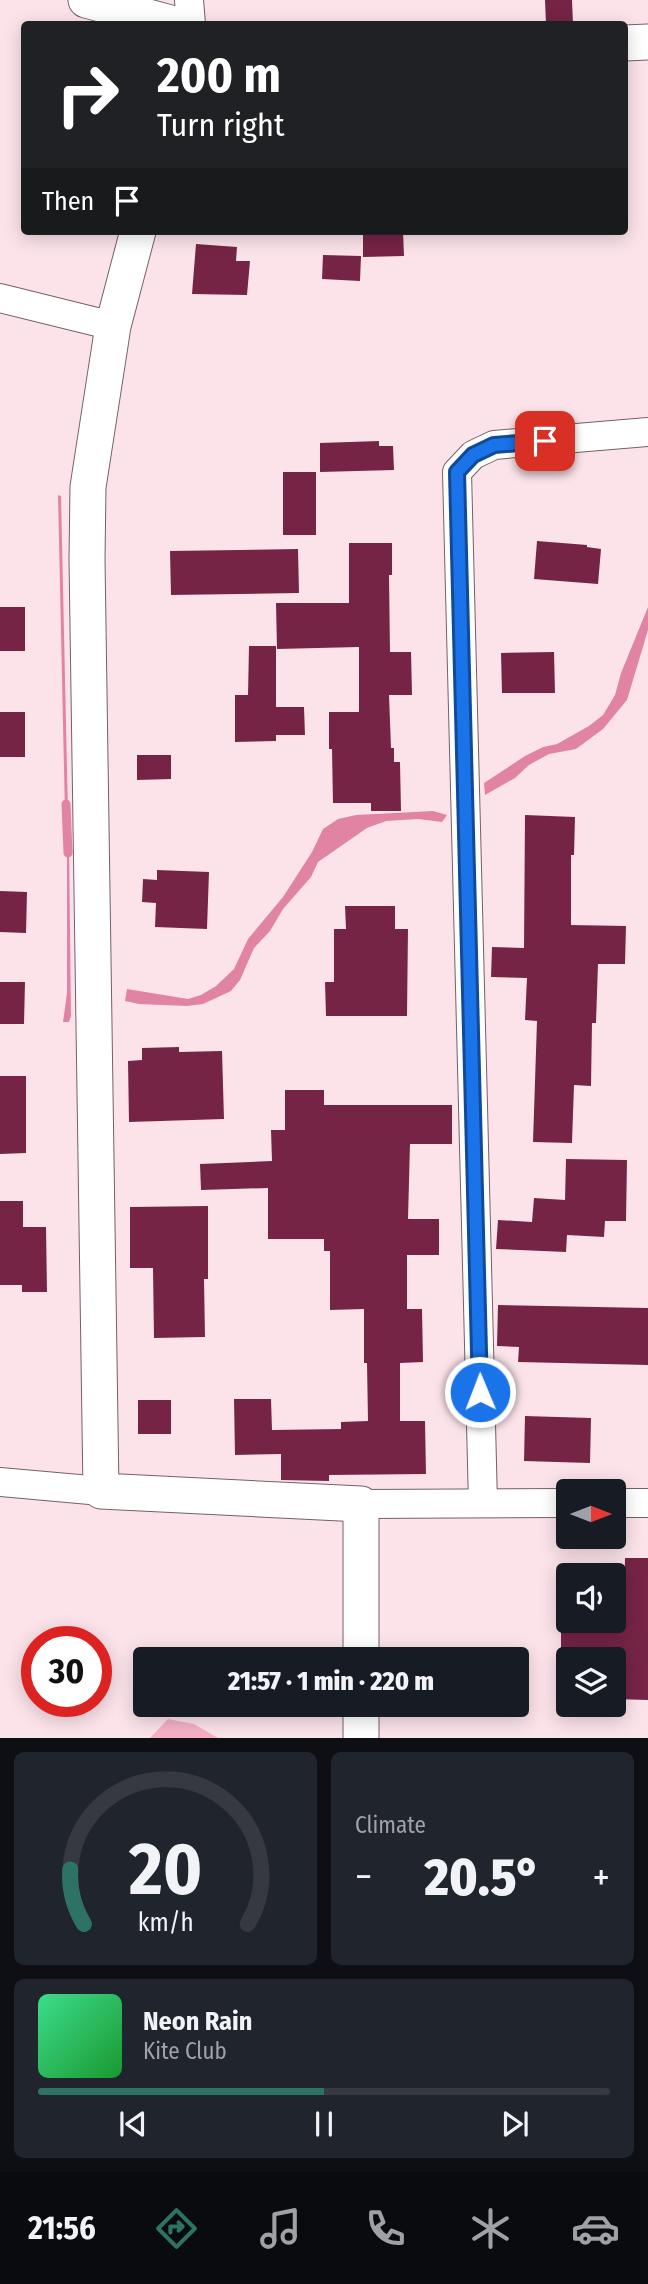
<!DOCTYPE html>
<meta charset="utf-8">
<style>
:root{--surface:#171b24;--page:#20242c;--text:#f1f3f6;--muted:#9ea1a6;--line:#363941;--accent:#2e7265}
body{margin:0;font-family:"Fira Sans Condensed",sans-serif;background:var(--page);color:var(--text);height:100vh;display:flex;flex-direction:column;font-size:26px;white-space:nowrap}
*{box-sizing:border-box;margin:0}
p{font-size:23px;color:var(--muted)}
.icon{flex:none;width:38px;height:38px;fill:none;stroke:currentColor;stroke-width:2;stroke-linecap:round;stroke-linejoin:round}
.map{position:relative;height:1738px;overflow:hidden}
.drawer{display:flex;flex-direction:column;gap:14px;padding:14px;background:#0d0f14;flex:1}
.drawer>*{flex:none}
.top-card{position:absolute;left:21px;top:21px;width:607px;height:214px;border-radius:7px;box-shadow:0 4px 18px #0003;background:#202124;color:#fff;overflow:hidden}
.needle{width:46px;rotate:90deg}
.buttons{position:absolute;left:556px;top:1479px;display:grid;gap:14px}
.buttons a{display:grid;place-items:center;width:70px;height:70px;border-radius:7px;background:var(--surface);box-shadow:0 4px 18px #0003;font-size:35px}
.speed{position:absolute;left:21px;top:1626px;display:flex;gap:14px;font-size:35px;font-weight:700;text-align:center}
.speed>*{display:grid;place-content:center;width:91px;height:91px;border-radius:50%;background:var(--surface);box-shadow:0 4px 18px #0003;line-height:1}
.speed .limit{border:10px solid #d22;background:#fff;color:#111}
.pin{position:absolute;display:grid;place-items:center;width:60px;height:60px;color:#fff;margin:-30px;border-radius:14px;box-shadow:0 4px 10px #0006}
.me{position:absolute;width:77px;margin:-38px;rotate:359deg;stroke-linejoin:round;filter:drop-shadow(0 0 5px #0008)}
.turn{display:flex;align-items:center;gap:24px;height:147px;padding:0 21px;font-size:32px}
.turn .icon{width:91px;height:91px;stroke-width:2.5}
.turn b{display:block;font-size:49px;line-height:60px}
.then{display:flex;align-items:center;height:66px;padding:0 21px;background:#0003;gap:14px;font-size:26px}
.big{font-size:52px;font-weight:800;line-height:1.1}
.drawer .card{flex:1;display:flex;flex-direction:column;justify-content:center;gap:10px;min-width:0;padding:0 24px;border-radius:10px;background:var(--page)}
.drawer .dial{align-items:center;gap:0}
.dial svg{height:182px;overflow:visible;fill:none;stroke:var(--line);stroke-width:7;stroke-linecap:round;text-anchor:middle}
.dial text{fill:var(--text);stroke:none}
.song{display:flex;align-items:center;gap:21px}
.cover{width:84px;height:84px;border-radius:10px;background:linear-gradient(135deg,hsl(150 70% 55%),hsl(130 70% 35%))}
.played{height:7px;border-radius:4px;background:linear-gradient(90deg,var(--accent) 50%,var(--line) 50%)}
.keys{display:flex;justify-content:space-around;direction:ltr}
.heat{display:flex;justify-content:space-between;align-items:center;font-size:38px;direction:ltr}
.drawer .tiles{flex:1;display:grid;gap:14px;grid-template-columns:1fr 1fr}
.card:last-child{grid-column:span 2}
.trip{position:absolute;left:133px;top:1647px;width:396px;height:70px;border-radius:7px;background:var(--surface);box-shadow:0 4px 18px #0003;font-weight:800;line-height:70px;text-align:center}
.tabs{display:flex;height:112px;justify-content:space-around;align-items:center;background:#090b0e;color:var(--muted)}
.tabs .icon{width:49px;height:49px}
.tabs .on{color:var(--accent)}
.tabs b{font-size:32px;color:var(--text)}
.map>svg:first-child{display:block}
</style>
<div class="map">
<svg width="648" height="1738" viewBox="0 0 648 1738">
<rect width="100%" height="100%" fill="#fce3ea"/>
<!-- green -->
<path fill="#f6b0c6" d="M 168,1719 L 194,1724 L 218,1738 L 150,1738 Z"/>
<!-- water -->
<path fill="#e184a4" d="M 58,495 L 61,496 L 68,814 L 65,814 Z
M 648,607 L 648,630 L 627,700 L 603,729 L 576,749 L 549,754 L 529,765 L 515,778 L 485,795 L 484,783 L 525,756 L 543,747 L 557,744 L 589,726 L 603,715 L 615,695 L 621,673 Z
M 433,811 L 447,815 L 442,822 L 418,819 L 386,821 L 367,828 L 318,862 L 311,877 L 283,909 L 270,931 L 254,948 L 240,980 L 231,991 L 203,1004 L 187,1006 L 139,1004 L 125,1001 L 127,989 L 188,999 L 201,995 L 216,986 L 234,969 L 248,939 L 283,897 L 312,852 L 323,829 L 338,819 L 356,815 Z
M 67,843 L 69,843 L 71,1016 L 69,1022 L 63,1022 L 67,993 Z"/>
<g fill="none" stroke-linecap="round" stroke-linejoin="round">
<!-- stream -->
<path stroke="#e184a4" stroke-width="9" d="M 66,804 L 68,853"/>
</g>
<!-- building -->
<path fill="#762446" d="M 545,0 L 572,0 L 573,24 L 546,24 Z
M 363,231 L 403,231 L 404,256 L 363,257 Z
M 196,244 L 237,247 L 236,261 L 250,261 L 247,295 L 192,294 Z
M 323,255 L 361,256 L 360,281 L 322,279 Z
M 379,441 L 379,446 L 393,446 L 394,470 L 320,472 L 320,443 Z
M 283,472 L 316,472 L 316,535 L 283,535 Z
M 537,541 L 587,545 L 587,547 L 601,549 L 598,584 L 534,579 Z
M 349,543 L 392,543 L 392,575 L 389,575 L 390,652 L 411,652 L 412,695 L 389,695 L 391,748 L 394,748 L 394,762 L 400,762 L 401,811 L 371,811 L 371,803 L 333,803 L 332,749 L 329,749 L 329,712 L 359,712 L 359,647 L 277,649 L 276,603 L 349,603 Z
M 298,549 L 299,593 L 171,595 L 170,551 Z
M 0,607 L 25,607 L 25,651 L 0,651 Z
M 249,646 L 276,646 L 276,707 L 304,707 L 305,735 L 276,735 L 276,741 L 235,742 L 235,695 L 248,695 Z
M 554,652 L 555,693 L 502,693 L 501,653 Z
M 0,712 L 25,712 L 25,757 L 0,757 Z
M 137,755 L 171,755 L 171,779 L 137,780 Z
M 525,815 L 575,817 L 574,855 L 571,855 L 571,925 L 626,926 L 625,964 L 598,964 L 596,1023 L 592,1023 L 591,1086 L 574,1085 L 572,1143 L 533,1142 L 537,1021 L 525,1020 L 527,978 L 491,977 L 492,947 L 524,948 Z
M 157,870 L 209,872 L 207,929 L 155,927 L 156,903 L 142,902 L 143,879 L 157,880 Z
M 0,891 L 27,892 L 26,933 L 0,932 Z
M 345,906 L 395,906 L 395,929 L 408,929 L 407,1016 L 326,1016 L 325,982 L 334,982 L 334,929 L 346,929 Z
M 0,982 L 25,982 L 24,1024 L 0,1024 Z
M 179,1047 L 179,1052 L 222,1051 L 224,1119 L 129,1122 L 128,1061 L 142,1060 L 142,1048 Z
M 0,1076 L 26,1076 L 26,1153 L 0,1154 Z
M 285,1090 L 324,1090 L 324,1105 L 452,1105 L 452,1144 L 410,1144 L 408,1219 L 439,1219 L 439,1255 L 407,1255 L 407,1309 L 422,1309 L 423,1362 L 400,1363 L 400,1421 L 425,1421 L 426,1474 L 329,1475 L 329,1481 L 281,1480 L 281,1454 L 235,1455 L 234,1399 L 271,1399 L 272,1430 L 341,1429 L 341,1422 L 368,1421 L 367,1363 L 364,1363 L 364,1309 L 330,1310 L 330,1251 L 324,1251 L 324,1239 L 268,1239 L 268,1188 L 201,1190 L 200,1164 L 272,1161 L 271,1130 L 285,1130 Z
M 566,1159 L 627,1160 L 626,1221 L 605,1221 L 604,1237 L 567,1235 L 566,1252 L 496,1249 L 498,1220 L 532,1222 L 534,1198 L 565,1200 Z
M 0,1201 L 23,1201 L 23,1227 L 46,1227 L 47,1292 L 22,1292 L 22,1282 L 22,1285 L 0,1285 Z
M 208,1206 L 208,1279 L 204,1279 L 205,1337 L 154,1338 L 153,1268 L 130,1268 L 130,1207 Z
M 498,1305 L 648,1308 L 648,1365 L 518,1362 L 519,1347 L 497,1346 Z
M 138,1400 L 171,1400 L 171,1434 L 138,1434 Z
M 525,1416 L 591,1418 L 590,1463 L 524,1461 Z
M 625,1558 L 648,1558 L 648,1700 L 614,1699 L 614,1651 L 561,1650 L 561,1609 L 569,1609 L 569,1620 L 614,1620 L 614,1608 L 624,1609 Z"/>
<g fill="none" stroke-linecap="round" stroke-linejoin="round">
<defs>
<path id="minor" d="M 189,0 L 191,24
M 0,298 L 113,326
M 0,1482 L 101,1491
M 483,1503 L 457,472 L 473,455 L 494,445 L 648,432
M 614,1503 L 648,1503
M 361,1504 L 569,1503"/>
<path id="tertiary" d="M 86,0 L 174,24
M 625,43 L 648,42
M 138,231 L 113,326 L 88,487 L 87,559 L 101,1491 L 361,1504 L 361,1659
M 361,1704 L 361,1738"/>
</defs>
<!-- minor casing -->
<use href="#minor" stroke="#756066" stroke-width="30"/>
<!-- tertiary casing -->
<use href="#tertiary" stroke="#756066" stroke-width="37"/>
<!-- minor -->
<use href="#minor" stroke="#fff" stroke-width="28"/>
<!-- tertiary -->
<use href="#tertiary" stroke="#fff" stroke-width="35"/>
</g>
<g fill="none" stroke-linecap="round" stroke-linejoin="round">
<defs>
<path id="route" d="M 480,1392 L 457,472 L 473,455 L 494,445 L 545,441"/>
</defs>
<!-- route casing -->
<use href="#route" stroke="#114b97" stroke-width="18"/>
<!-- route -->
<use href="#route" stroke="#1a73e8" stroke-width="12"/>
</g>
</svg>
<div class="buttons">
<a><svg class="needle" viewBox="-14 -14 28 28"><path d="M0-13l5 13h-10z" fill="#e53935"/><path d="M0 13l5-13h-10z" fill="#9ea1a6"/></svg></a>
<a><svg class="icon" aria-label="sound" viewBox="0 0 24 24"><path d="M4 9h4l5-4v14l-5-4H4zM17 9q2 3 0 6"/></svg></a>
<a><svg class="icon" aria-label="layers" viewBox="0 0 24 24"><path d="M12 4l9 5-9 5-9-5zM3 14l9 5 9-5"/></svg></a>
</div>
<div class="speed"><div class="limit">30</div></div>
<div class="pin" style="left:545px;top:441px;background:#d93025"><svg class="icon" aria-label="arrive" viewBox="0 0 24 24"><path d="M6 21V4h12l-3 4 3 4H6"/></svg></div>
<svg class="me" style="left:480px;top:1392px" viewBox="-20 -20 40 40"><circle r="17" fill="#1a73e8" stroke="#fff" stroke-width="3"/><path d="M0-11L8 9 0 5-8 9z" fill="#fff"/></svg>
<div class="trip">21:57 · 1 min · 220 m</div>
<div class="top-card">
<div class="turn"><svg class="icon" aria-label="right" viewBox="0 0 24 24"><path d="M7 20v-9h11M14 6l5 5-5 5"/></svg><div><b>200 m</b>Turn right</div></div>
<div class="then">Then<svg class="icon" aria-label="arrive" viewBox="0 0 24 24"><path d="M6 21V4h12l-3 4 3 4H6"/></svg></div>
</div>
</div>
<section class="drawer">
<div class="tiles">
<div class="card dial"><svg viewBox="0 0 100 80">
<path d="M14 69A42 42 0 1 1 86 69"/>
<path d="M14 69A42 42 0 0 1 8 45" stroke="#2e7265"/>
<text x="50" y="56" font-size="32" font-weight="700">20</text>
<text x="50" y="72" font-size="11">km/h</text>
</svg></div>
<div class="card"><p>Climate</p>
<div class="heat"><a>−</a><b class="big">20.5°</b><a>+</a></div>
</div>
<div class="card">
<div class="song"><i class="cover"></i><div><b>Neon Rain</b><p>Kite Club</p></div></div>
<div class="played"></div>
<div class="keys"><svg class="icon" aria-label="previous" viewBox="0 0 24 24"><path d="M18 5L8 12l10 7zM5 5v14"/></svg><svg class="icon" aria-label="pause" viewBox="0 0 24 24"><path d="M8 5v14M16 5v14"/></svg><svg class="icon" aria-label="next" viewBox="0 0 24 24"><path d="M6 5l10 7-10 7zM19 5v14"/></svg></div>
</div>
</div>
</section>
<nav class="tabs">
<b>21:56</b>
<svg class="icon on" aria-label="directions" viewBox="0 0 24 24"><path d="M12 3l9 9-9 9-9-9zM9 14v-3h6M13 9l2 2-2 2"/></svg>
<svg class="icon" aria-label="music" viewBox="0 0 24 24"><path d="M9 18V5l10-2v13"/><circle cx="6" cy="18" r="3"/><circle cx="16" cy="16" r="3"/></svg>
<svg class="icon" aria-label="phone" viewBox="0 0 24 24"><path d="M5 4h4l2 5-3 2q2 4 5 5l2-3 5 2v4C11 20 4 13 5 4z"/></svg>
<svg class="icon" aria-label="climate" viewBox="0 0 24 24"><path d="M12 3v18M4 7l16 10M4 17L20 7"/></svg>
<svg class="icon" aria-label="car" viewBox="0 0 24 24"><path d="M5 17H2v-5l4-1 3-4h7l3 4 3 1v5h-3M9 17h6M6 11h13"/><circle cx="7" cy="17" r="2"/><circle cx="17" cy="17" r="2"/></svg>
</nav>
